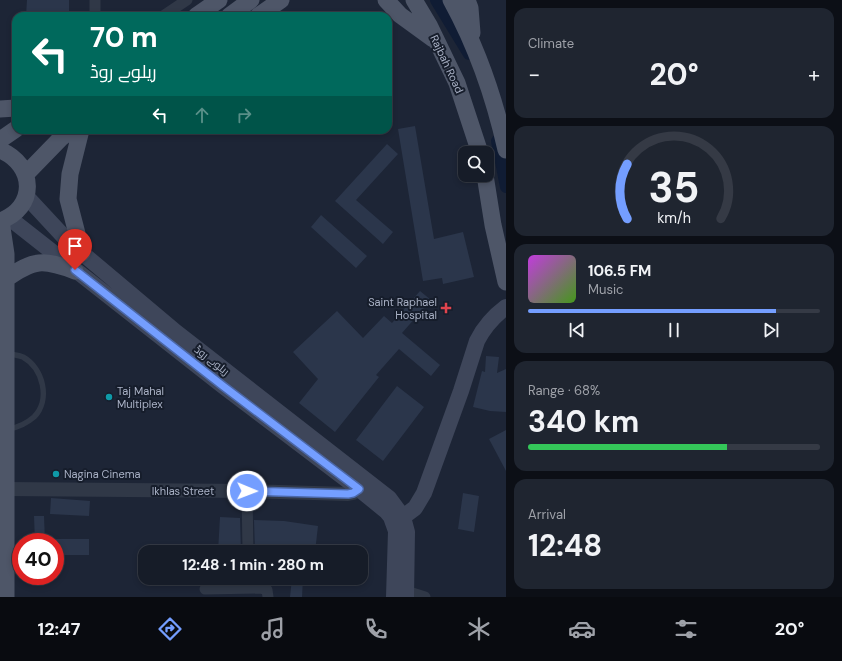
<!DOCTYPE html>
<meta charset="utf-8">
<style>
:root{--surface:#161c28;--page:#1f2530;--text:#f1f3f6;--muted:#9ea1a8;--line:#353a45;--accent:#749eff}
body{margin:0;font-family:"DM Sans",Cairo,sans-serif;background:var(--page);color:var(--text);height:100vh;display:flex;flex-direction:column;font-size:15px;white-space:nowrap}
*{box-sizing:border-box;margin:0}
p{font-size:13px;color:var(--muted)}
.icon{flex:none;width:22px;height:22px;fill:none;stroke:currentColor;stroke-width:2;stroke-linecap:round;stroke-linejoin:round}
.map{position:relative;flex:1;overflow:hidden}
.details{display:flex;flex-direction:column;gap:8px;padding:8px;background:#0c0f16;width:336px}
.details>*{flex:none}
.guide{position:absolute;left:12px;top:12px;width:380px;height:122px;border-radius:12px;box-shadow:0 2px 6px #0003,0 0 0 1px var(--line);background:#00695c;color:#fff;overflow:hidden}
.controls{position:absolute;left:458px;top:146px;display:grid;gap:8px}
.controls a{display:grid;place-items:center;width:36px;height:36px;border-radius:8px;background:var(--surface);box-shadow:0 2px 6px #0003,0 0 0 1px var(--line);font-size:20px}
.speed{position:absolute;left:12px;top:533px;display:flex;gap:8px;font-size:20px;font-weight:700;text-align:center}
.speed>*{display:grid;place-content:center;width:52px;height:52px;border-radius:50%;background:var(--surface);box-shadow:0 2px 6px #0003,0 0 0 1px var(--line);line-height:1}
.speed .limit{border:6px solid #d22;background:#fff;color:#111}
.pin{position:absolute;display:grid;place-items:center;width:34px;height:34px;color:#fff;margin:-41px -17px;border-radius:50% 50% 50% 0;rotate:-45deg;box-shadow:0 0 4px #0007}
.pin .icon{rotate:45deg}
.me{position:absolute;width:44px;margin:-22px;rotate:91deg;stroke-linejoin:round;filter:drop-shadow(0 0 3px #0008)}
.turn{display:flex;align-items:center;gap:14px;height:84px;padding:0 12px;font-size:18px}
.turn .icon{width:52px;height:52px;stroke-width:2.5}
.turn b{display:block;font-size:28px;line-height:34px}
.lanes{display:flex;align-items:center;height:38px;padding:0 12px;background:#0003;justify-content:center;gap:20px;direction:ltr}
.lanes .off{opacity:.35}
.big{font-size:30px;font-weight:700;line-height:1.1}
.details .widget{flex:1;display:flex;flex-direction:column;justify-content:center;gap:6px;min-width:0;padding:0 14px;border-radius:12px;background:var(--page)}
.details .dial{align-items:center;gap:0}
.dial svg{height:104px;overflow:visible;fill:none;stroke:var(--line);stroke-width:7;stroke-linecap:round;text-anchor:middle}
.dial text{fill:var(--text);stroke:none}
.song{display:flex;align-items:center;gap:12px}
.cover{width:48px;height:48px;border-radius:6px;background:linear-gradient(135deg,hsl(290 70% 55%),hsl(100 70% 35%))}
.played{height:4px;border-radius:2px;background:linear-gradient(90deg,var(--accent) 85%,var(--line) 85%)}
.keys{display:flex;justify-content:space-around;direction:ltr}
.heat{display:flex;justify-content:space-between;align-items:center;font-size:22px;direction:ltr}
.charge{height:6px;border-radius:3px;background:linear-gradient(90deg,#34c759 68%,var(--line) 0)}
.trip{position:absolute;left:138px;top:545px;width:230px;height:40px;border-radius:12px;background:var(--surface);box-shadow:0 2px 6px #0003,0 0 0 1px var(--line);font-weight:700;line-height:40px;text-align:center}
.tab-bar{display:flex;height:64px;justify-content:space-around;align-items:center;background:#090b10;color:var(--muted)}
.tab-bar .icon{width:28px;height:28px}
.tab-bar .current{color:var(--accent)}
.tab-bar b{font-size:18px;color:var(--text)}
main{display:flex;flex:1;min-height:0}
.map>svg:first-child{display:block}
</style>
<main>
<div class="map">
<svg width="506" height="597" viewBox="0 0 506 597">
<rect width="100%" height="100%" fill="#1d2536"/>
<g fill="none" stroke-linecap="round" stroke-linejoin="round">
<!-- canal -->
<path stroke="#101c34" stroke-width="12" d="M 436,0 L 469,54
M 497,141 L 506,187"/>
</g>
<!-- building -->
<path fill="#2b364b" d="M 27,0 L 69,0 L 69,16 L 26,16 Z
M 415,126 L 434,239 L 463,232 L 474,277 L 443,284 L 442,278 L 423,281 L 398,129 Z
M 387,144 L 398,154 L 356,200 L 393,232 L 383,244 L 335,201 Z
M 321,215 L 367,256 L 356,268 L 311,227 Z
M 420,291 L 431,300 L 402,333 L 440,365 L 431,376 L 399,349 L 376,375 L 379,377 L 335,432 L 299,403 L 318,379 L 293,352 L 337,311 L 363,338 L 384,316 L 392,323 Z
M 486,356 L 499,357 L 497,373 L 506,369 L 506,412 L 490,411 L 473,407 L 482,371 L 485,372 Z
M 397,386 L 424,407 L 383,461 L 356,440 Z
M 506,430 L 506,471 L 489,439 Z
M 463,493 L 479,496 L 474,532 L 458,529 Z
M 51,498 L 90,501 L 89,516 L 50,514 Z
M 34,516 L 44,516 L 45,542 L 35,542 Z
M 220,517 L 240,518 L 241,552 L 218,552 Z
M 254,520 L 284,521 L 318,526 L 315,552 L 255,552 Z
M 55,539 L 89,539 L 89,555 L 55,555 Z
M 292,578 L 303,578 L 302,597 L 290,597 Z"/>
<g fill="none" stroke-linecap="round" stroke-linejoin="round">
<!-- service -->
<path stroke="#303847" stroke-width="5.5" d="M 8,353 C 12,355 18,355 23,357 C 43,368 51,400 34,417 C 26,424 19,427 9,429"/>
<!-- minor -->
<path stroke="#303847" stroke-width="11" d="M 95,16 L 95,0
M 163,16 L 187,0
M 247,491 L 248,552
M 205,589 L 261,588 L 267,590 L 268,597
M 406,591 L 425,597"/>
<!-- tertiary -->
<path stroke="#303847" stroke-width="14" d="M 6,489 L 247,491 L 348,494 L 353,493 L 359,489"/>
<!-- secondary -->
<path stroke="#3e465a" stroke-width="16" d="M 26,196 L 65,238 L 82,253 L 176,332 L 389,498 L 403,517 L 407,532 L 406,597
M 8,217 L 223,386 L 359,489 L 386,511 L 391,517 L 396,531 L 394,597
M 395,523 L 415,508 L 424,493 L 461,391 L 477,341 C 484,327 494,316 506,307"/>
<!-- primary -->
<path stroke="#4e5668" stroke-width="17" d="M 386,0 L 400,15 L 433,39
M 414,0 L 429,25 L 457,83 L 480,153
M 451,0 C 478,49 494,96 506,150
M 467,0 L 470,8 L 472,33
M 196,16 L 219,0
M 229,16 L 251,0
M 258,16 L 281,0
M 0,109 L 16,108
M 81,130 L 70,174 L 68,199 L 82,253
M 0,140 L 16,129
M 0,150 C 36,165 37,208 0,221
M 26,174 L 60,139 L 71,130
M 485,175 L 493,225 L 506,282
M 1,221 L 6,254 L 6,597
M 6,279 C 34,259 43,259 75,271"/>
</g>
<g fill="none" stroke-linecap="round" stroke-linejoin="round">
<defs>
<path id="route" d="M 75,270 L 223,386 L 359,489 L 353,493 L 348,494 L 247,491"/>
</defs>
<!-- route casing -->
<use href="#route" stroke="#4b67a6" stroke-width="10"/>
<!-- route -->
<use href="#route" stroke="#749eff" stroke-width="7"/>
</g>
<!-- markers -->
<path fill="#e0444e" stroke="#161d2b" stroke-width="1.5" d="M444 302h4v4h4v4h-4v4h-4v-4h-4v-4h4z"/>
<g fill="#0f9aa8" stroke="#161d2b" stroke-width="1.5">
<circle cx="109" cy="397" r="4"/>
<circle cx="56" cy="474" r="4"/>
</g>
<g text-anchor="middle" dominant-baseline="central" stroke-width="4" stroke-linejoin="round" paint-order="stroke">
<!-- street labels -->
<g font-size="11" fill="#a9b1c5" stroke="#161d2b">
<text transform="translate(447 64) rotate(65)">Rajbah Road</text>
<text transform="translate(212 360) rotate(38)">ریلوے روڈ</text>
<text x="183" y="491">Ikhlas Street</text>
</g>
<!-- poi labels -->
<g font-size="11" fill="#a9b1c5" stroke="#161d2b" text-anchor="start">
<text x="437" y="302" text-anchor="end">Saint Raphael<tspan x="437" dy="13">Hospital</tspan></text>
<text x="117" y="391">Taj Mahal<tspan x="117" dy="13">Multiplex</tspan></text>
<text x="64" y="474">Nagina Cinema</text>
</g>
</g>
</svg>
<div class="controls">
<a><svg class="icon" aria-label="search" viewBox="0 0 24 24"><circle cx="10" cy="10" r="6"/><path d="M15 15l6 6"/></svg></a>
</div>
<div class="speed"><div class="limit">40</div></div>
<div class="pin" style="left:75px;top:270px;background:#d93025"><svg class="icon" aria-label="arrive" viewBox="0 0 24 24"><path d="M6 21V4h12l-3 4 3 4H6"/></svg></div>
<svg class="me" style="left:247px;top:491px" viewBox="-20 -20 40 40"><circle r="17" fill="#749eff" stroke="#fff" stroke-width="3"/><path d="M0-11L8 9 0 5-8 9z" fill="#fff"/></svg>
<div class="trip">12:48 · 1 min · 280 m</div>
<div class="guide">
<div class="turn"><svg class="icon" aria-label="left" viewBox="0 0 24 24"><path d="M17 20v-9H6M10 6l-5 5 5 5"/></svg><div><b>70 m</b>ریلوے روڈ</div></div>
<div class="lanes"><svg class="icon" aria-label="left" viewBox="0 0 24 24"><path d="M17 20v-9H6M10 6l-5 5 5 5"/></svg><svg class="icon off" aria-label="ahead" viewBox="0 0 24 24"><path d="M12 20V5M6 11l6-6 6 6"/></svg><svg class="icon off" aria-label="right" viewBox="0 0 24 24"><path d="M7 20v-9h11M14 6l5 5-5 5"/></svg></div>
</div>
</div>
<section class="details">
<div class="widget"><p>Climate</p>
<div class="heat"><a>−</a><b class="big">20°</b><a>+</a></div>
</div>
<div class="widget dial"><svg viewBox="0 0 100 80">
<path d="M14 69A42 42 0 1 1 86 69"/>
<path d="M14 69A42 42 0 0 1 14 27" stroke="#749eff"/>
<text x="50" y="56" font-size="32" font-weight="700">35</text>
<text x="50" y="72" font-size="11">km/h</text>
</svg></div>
<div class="widget">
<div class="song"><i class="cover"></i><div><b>106.5 FM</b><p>Music</p></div></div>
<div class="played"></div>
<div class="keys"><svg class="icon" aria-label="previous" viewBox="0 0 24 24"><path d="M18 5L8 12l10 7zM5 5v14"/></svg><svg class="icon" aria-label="pause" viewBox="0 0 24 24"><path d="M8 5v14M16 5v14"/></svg><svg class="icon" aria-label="next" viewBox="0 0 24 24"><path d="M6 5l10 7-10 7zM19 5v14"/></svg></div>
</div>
<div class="widget"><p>Range · 68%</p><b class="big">340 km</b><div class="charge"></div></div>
<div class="widget"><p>Arrival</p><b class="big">12:48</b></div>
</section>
</main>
<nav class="tab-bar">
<b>12:47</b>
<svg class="icon current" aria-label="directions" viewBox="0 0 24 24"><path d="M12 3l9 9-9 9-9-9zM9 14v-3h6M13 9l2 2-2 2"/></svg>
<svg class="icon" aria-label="music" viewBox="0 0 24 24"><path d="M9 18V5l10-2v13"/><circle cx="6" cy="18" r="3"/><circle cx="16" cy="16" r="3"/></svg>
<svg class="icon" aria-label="phone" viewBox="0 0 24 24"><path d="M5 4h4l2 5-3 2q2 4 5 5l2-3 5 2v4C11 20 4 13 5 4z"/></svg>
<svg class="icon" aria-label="climate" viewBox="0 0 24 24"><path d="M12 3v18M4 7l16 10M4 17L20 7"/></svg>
<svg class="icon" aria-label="car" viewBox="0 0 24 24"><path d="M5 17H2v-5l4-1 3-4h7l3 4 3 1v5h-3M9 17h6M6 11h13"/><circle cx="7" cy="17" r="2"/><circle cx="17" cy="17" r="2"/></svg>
<svg class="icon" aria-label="filters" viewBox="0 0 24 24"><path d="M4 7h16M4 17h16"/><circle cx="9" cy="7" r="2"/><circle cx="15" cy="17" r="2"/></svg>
<b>20°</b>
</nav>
